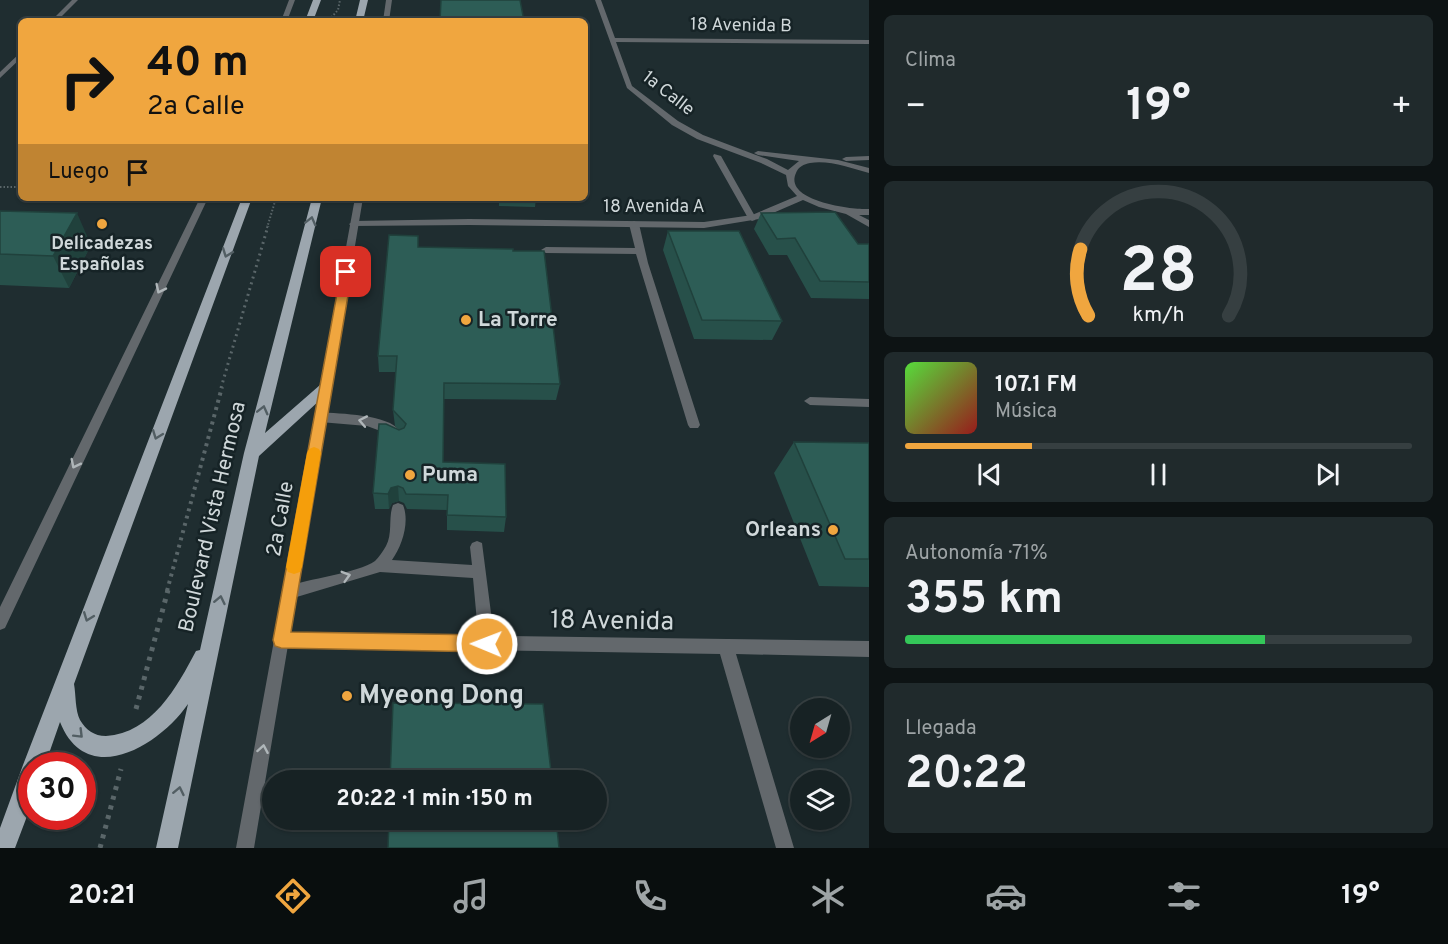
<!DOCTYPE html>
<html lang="es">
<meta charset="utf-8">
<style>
:root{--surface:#172224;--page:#202a2c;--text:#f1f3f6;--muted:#9ea4a6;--line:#363f41;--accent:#f0a63f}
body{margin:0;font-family:Overpass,sans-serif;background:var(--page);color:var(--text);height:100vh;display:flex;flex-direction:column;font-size:22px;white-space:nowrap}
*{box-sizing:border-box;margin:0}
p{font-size:20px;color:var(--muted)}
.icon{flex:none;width:33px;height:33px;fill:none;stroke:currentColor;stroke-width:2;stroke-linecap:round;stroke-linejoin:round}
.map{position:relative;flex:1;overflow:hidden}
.details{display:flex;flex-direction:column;gap:15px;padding:15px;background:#0d1314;width:579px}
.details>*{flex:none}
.guide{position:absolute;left:18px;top:18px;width:570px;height:183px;border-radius:9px;box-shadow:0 2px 4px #0004,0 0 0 2px var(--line);background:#f0a63f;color:#111;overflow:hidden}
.needle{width:39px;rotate:217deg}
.controls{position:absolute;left:790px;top:698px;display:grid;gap:12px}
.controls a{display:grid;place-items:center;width:60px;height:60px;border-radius:50%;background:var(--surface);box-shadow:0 2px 4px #0004,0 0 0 2px var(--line);font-size:30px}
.speed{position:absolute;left:18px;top:752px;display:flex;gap:12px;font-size:30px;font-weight:700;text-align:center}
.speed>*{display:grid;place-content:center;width:78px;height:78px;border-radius:50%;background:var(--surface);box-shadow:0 2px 4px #0004,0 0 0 2px var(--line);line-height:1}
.speed .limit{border:9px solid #d22;background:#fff;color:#111}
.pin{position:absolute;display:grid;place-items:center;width:51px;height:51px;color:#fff;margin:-26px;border-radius:12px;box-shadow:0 3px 9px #0006}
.me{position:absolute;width:66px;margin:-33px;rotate:271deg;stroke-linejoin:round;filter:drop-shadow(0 0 4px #0008)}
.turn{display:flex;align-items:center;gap:21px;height:126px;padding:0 30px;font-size:27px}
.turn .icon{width:78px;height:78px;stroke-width:2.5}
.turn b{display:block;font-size:42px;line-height:51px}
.then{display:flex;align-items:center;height:57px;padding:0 30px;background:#0003;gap:12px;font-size:22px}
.big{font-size:45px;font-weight:700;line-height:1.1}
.details .card{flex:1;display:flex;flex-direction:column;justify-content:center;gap:9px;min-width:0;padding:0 21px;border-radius:9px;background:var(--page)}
.details .dial{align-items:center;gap:0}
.dial svg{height:156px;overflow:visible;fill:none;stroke:var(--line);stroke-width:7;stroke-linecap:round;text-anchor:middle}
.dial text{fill:var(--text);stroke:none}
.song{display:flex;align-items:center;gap:18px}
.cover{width:72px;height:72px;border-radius:9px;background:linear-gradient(135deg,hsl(110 70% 55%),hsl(0 70% 35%))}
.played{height:6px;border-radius:3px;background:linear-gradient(90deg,var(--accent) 25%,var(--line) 25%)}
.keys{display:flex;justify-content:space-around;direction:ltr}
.heat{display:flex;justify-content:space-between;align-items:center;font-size:33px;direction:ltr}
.charge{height:9px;border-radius:4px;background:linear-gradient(90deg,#34c759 71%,var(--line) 0)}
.trip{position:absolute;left:262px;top:770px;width:345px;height:60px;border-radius:30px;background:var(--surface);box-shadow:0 2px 4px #0004,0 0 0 2px var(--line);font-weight:700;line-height:60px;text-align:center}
.dock{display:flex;height:96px;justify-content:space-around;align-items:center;background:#090e0e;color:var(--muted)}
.dock .icon{width:42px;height:42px}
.dock .selected{color:var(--accent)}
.dock b{font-size:27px;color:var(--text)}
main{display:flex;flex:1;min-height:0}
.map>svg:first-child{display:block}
</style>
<main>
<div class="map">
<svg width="869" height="848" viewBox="0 0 869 848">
<rect width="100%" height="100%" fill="#1f2d30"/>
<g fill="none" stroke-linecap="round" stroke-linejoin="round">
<!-- path-far3 -->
<path stroke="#5a6669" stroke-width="2" stroke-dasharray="1.5 2" stroke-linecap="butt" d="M 329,20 L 338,10 L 340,0
M 0,187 L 21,187
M 267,228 L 276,198"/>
<!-- path-far2 -->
<path stroke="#5a6669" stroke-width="3" stroke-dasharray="2 4" stroke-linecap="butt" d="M 221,388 L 268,226"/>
<!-- path-far1 -->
<path stroke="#5a6669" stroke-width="4" stroke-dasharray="3 4.5" stroke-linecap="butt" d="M 167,591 L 222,387"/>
<!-- path -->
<path stroke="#5a6669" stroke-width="5" stroke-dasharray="4 6" stroke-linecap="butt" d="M 136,709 L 168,590
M 100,848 L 121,769"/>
<!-- service -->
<path fill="#63686c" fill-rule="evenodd" d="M 714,154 L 721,156 L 756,218 L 755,220 L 752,221 L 748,218 L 713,156 Z
M 469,198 L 477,198 L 477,199 L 473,202 Z
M 634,221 L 639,224 L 648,263 L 700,425 L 698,428 L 690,428 L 688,425 L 636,254 L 546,253 L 541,250 L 546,247 L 635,248 L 629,224 Z
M 320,412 C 340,414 388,414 400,431 L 398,434 L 394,436 L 367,426 L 320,422 L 314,417 Z
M 398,503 L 403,505 C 410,522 402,546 392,560 L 472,565 L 470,547 L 472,543 L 477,541 L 482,543 L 495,644 L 492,649 L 487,651 L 482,649 L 479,644 L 473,578 L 380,572 L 290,599 L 285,597 L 283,592 L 285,587 C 307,579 358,573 375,561 C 379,557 383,551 386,546 C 393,533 388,517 393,505 Z"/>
<!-- minor -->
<path fill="#63686c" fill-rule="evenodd" d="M 72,0 L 78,0 L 57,21 L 51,21 Z
M 595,0 L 601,0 L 615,38 L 869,40 L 869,44 L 616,42 L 632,86 L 678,121 L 703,135 L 767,159 L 788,170 L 799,161 L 758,155 L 754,153 L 758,151 L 838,160 L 869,168 L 869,173 C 850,168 830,160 810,163 C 804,164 798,167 796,173 C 783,201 852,210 869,209 L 869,215 L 859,215 L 869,220 L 869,227 L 846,214 L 819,207 L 803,200 L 759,219 L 704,228 L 469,225 L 351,226 L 349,224 L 354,221 L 469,219 L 704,222 L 752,215 L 797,196 L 788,186 L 786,175 L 761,163 L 697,139 L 672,125 L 627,88 Z
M 21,52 L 21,58 L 0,78 L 0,72 Z
M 869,156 L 869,160 L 846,161 L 842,159 L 846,157 Z
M 810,397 L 869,399 L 869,407 L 810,405 L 804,401 Z
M 281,633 L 869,641 L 869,657 L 736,654 L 794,848 L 776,848 L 720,654 L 281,647 L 276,645 L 273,640 L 276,635 Z"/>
<!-- tertiary -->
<path fill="#63686c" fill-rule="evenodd" d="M 289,0 L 295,0 L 287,21 L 281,21 Z
M 386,0 L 392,0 L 389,21 L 383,21 Z
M 200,198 L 208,198 L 5,628 L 0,630 L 0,607 Z
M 355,198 L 363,198 L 254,848 L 236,848 Z"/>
<!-- primary -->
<path fill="#9ca6ae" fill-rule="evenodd" d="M 313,0 L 321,0 L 313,21 L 305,21 Z
M 360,0 L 368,0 L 363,21 L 355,21 Z
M 242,198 L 252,198 L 74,684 C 76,695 75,710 80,720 C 86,730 94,736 106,736 C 152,733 177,687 196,651 L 200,650 L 244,453 L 312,198 L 322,198 L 265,433 L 320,385 L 330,385 L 332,389 L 259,456 L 178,848 L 156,848 L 188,704 C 160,745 87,790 60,722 L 45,765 L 32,765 L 32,803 L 15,848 L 0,848 L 0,828 L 23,765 Z"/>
</g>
<!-- wall -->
<path fill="#27504a" d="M 499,198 L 536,198 L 535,207 L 499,206 Z
M 0,211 L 91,245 L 69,288 L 0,285 Z
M 761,213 L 858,244 L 869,244 L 869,299 L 811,298 L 787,255 L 769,255 L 754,229 Z
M 668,231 L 782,321 L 772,340 L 694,339 L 663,250 Z
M 418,247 L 513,251 L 560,384 L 556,400 L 444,399 L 443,462 L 506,517 L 504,532 L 447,530 L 447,510 L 407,509 L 404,503 L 399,501 L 392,503 L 389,509 L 375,509 L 373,493 L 398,429 L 395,426 L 393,410 L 396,372 L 379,372 L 378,356 Z
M 794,442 L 869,443 L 869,587 L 819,586 L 774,473 Z"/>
<!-- shaded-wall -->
<path fill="#20413c" d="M 77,213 L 91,245 L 69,288 L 53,256 Z
M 398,486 L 399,501 L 392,503 L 389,509 L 388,494 L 391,488 Z"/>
<!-- building -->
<path fill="#2d5d56" stroke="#20413c" stroke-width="1.5" d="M 441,0 L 520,0 L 524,21 L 440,21 Z
M 0,211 L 77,213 L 53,256 L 0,254 Z
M 835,212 L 858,244 L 869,244 L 869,282 L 820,281 L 795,238 L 777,239 L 761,213 Z
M 668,231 L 739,231 L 782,321 L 702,320 Z
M 389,235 L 418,236 L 418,247 L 513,249 L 513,251 L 544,251 L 560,384 L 444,383 L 443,462 L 505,464 L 506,517 L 447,515 L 448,495 L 406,494 L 403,488 L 398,486 L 391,488 L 388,494 L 373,493 L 379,424 L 386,424 L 399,430 L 404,428 L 406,424 L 393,410 L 397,356 L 378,356 Z
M 794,442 L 869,443 L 869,559 L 845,559 Z
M 393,703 L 543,704 L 552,780 L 390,780 Z
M 389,819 L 556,819 L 559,848 L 388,848 Z"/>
<!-- one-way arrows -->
<defs><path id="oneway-chevron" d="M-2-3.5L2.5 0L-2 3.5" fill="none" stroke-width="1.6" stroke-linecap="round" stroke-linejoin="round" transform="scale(1.5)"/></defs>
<g stroke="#525e63">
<use href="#oneway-chevron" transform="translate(311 221) rotate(-76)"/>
<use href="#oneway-chevron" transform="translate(227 253) rotate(111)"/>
<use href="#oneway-chevron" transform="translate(263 410) rotate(-76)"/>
<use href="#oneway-chevron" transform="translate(157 435) rotate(111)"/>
<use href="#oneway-chevron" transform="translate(220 600) rotate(-78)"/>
<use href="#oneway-chevron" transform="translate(88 617) rotate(111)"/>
<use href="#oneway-chevron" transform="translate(79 734) rotate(45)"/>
<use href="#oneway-chevron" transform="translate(179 791) rotate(-78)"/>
</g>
<g stroke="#afb6b9">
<use href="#oneway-chevron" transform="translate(160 289) rotate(116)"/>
<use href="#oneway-chevron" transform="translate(363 421) rotate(-169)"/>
<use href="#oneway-chevron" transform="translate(75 464) rotate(117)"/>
<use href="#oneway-chevron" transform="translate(346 576) rotate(-16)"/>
<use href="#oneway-chevron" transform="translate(263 749) rotate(-80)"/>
</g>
<!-- route -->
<path fill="#f0a63f" stroke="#9c6c29" stroke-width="1.5" d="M 346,268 L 352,272 L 291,632 L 487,635 L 493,638 L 496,644 L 493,650 L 487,652 L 281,648 L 275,646 L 273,640 L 341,272 Z"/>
<!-- slow -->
<path fill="#f59e0b" d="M 314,447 L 319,449 L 321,453 L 302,567 L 300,572 L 294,574 L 288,572 L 286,567 L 307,453 L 309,449 Z"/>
<!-- markers -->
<g fill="#f0a63f" stroke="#162326" stroke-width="2">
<circle cx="102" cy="224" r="6"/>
<circle cx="466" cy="320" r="6"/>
<circle cx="410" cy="475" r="6"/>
<circle cx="833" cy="530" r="6"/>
<circle cx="347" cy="696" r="6"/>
</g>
<g text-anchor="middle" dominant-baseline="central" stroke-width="5" stroke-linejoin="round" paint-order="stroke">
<!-- far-street labels -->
<g font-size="18" fill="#d0d8da" stroke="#162326">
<text transform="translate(741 26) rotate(1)">18 Avenida B</text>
<text transform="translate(668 94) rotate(38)">1a Calle</text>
<text x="654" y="207">18 Avenida A</text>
</g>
<!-- far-poi labels -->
<g font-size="18" font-weight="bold" fill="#d0d8da" stroke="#162326">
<text x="102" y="244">Delicadezas<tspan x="102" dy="21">Españolas</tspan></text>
</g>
<!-- poi labels -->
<g font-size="21" font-weight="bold" fill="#d0d8da" stroke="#162326" text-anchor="start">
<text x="478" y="320">La Torre</text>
<text x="422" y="475">Puma</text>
<text x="821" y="530" text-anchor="end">Orleans</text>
</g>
<!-- street labels -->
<g font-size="21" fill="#d0d8da" stroke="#162326">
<text transform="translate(213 517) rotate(-77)">Boulevard Vista Hermosa</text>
<text transform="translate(281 519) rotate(-80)">2a Calle</text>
</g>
<!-- near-street labels -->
<g font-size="26" fill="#d0d8da" stroke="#162326">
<text transform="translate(612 622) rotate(1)">18 Avenida</text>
</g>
<!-- near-poi labels -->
<g font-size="26" font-weight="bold" fill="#d0d8da" stroke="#162326" text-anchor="start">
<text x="359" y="696">Myeong Dong</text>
</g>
</g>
</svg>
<div class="controls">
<a><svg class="needle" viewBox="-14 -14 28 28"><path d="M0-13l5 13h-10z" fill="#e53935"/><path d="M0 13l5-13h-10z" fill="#9ea4a6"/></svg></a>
<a><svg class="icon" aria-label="layers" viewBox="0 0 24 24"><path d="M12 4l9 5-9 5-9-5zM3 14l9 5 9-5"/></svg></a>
</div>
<div class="speed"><div class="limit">30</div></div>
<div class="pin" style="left:346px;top:272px;background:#d93025"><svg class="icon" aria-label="arrive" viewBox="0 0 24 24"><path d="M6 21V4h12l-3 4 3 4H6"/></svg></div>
<svg class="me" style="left:487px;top:644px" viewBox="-20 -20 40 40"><circle r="17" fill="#f0a63f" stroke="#fff" stroke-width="3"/><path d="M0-11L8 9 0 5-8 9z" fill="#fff"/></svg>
<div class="trip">20:22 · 1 min · 150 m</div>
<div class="guide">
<div class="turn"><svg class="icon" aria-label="right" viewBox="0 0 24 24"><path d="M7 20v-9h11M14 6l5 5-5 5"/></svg><div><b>40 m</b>2a Calle</div></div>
<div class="then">Luego<svg class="icon" aria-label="arrive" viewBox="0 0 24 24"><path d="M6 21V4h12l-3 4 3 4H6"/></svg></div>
</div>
</div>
<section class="details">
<div class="card"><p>Clima</p>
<div class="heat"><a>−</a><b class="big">19°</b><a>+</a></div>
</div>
<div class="card dial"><svg viewBox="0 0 100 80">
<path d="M14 69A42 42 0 1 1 86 69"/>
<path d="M14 69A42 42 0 0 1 10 35" stroke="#f0a63f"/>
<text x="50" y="56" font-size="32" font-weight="700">28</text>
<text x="50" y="72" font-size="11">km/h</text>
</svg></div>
<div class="card">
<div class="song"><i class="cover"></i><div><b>107.1 FM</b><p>Música</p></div></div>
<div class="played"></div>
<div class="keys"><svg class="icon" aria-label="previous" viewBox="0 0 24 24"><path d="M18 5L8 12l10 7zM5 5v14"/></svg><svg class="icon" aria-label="pause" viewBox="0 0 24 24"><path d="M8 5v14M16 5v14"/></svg><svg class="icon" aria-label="next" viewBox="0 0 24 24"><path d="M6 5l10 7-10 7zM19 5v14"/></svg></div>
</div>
<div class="card"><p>Autonomía · 71%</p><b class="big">355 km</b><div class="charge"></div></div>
<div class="card"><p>Llegada</p><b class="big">20:22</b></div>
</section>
</main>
<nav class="dock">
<b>20:21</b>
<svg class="icon selected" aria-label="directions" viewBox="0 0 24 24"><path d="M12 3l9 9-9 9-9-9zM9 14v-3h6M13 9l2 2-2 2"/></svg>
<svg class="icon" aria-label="music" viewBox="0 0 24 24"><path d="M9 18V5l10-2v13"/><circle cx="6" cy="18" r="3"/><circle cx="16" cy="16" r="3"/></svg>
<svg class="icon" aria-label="phone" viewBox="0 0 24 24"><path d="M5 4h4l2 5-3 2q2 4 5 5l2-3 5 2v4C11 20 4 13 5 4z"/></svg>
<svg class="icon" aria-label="climate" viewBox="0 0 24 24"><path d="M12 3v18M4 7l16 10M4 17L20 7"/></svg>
<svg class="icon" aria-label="car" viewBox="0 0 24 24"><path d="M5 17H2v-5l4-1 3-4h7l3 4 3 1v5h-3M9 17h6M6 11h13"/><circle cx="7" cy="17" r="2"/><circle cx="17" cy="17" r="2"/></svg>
<svg class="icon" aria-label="filters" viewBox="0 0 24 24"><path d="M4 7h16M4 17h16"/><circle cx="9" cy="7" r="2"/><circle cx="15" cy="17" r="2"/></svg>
<b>19°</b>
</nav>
